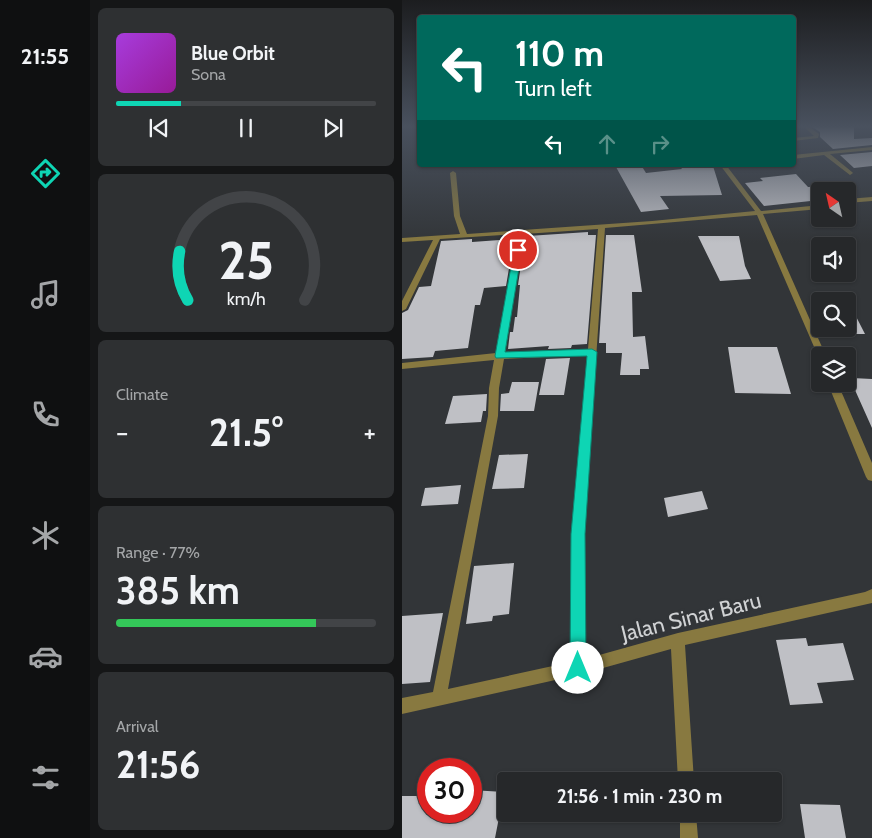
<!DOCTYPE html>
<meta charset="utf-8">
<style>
:root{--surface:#26282a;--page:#2e3032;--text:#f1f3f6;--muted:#a4a6a8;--line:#424447;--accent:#0ed5b4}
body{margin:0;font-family:Cabin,sans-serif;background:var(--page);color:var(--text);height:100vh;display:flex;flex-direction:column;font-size:19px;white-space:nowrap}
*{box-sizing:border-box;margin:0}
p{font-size:16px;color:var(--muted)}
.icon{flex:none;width:28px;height:28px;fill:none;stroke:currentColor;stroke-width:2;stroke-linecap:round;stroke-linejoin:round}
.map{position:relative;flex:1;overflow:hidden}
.drawer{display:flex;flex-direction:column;gap:8px;padding:8px;background:#151617;width:312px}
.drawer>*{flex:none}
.banner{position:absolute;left:15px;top:15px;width:379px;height:152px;border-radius:5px;box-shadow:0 1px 4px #0004,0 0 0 1px var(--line);background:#00695c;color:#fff;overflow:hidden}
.needle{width:32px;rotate:326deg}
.buttons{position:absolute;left:409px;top:182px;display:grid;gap:10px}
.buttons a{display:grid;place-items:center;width:45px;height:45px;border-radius:5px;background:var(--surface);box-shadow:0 1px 4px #0004,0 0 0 1px var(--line);font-size:25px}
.speed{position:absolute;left:15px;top:758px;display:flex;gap:10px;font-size:25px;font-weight:700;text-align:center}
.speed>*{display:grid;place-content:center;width:65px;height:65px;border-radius:50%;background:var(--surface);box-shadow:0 1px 4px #0004,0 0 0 1px var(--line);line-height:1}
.speed .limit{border:8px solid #d22;background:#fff;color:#111}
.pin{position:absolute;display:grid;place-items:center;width:42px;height:42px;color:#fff;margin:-21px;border:2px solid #fff;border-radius:50%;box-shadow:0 1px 5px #0007}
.me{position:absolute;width:55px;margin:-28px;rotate:0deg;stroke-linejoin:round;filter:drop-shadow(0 0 4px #0008)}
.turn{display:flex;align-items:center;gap:18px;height:105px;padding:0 15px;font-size:22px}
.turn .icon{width:65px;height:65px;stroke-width:2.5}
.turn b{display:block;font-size:35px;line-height:42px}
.lanes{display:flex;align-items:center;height:48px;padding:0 15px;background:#0003;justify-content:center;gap:25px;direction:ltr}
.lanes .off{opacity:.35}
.big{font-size:38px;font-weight:800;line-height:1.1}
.drawer .card{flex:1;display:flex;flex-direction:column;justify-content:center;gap:8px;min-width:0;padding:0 18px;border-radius:8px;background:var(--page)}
.drawer .dial{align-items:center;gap:0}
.dial svg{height:130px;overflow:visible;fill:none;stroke:var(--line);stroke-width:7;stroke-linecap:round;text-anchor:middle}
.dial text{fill:var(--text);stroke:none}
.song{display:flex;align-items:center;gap:15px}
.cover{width:60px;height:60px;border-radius:8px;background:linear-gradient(135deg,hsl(280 70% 55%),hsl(300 70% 35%))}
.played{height:5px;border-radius:2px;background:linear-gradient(90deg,var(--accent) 25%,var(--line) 25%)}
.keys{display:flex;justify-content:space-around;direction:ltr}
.heat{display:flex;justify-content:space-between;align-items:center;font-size:28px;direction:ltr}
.charge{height:8px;border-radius:4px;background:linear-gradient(90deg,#34c759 77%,var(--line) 0)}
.trip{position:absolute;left:95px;top:772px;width:285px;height:50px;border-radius:5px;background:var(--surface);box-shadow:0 1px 4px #0004,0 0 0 1px var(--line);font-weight:800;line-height:50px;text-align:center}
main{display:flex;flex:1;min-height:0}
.tabs{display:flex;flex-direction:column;width:90px;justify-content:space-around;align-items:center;background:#0f1011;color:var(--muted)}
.tabs .icon{width:35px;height:35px}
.tabs .active{color:var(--accent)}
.tabs b{font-size:22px;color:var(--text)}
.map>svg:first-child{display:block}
</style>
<main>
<nav class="tabs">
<b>21:55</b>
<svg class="icon active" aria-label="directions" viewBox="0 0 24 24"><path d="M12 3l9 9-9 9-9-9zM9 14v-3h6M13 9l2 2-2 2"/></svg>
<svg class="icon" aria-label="music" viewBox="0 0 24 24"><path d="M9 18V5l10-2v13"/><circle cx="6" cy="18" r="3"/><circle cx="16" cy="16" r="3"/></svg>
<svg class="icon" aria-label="phone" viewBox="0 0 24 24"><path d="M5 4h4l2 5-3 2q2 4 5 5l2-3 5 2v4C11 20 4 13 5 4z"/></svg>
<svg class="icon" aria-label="climate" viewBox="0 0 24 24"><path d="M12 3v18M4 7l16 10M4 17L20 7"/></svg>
<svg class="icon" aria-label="car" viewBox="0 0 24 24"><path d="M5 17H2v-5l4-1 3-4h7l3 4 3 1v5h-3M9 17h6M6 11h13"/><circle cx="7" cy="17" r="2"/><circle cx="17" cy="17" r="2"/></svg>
<svg class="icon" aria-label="filters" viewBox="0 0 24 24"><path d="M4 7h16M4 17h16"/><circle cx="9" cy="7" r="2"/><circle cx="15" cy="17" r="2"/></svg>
</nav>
<section class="drawer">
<div class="card">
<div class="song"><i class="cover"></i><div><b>Blue Orbit</b><p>Sona</p></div></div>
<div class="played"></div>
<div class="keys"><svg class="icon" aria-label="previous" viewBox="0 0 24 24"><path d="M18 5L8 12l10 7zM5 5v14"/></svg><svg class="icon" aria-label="pause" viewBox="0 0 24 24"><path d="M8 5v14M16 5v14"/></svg><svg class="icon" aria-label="next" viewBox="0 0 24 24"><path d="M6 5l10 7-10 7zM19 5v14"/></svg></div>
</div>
<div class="card dial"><svg viewBox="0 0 100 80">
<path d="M14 69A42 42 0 1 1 86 69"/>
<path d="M14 69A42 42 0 0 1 9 39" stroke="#0ed5b4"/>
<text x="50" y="56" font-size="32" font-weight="700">25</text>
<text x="50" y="72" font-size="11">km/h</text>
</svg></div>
<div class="card"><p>Climate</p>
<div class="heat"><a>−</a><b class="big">21.5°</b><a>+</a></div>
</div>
<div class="card"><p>Range · 77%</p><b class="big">385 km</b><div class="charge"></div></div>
<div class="card"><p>Arrival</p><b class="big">21:56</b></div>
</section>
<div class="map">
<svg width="470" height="838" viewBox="0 0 470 838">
<rect width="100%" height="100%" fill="#323538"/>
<!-- building -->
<path fill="#bfc0c5" d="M 409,126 L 452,126 L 452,139 L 470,138 L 470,145 L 431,149 L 418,137 L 418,132 Z
M 470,152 L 470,166 L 452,168 L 438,155 Z
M 239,165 L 244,173 L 280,169 L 277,165 L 311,166 L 320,195 L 258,196 L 267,209 L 239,212 L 214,167 Z
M 394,174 L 406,187 L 444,185 L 445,191 L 418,191 L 418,200 L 362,206 L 343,183 L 361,181 L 358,178 Z
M 186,232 L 186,235 L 194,235 L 185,344 L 170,345 L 169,348 L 146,349 L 147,346 L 106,349 L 108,332 L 111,332 L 113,317 L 115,317 L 118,285 L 116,285 L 123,238 L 126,236 Z
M 204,235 L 232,235 L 240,292 L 230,292 L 231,337 L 243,336 L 247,369 L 238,369 L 238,375 L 218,375 L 220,353 L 204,353 L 204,343 L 197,343 Z
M 296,236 L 337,236 L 343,266 L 349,279 L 318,281 Z
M 70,239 L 70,242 L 112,239 L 104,286 L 82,288 L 78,305 L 73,305 L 66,348 L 33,351 L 31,357 L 0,359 L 0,313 L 6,310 L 17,287 L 29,286 L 39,241 Z
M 423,293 L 442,293 L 463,334 L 442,334 L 439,329 L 445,329 L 445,301 L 427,301 Z
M 326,347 L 375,347 L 389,394 L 333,393 Z
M 168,358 L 162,395 L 137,395 L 144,359 Z
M 450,378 L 470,379 L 470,428 L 453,390 Z
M 110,382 L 137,382 L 132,411 L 98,411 L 99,394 L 107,393 Z
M 85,394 L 84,411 L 81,411 L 79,422 L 43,424 L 51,396 Z
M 126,454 L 122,488 L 90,489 L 97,455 Z
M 59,485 L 56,504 L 19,506 L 23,488 Z
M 300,491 L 306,509 L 266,517 L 262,498 Z
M 112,563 L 107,614 L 91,616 L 90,621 L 64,624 L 72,566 Z
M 41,613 L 28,682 L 0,684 L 0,616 Z
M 404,638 L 406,646 L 441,643 L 452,680 L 415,683 L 421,703 L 388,705 L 374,640 Z
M 69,790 L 102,792 L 93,838 L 0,838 L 0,796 L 26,796 L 26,811 L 69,811 Z
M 398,804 L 438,805 L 444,838 L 403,838 Z"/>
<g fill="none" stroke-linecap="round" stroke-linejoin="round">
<!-- minor -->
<path fill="#887940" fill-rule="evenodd" d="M 401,126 L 406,126 L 417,134 L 416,138 L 391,141 L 391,138 L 412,136 Z
M 470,147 L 470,150 L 428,154 L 450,172 L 451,173 L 448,175 L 422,155 L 391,159 L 391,155 Z
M 318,165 L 324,165 L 359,211 L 418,205 L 418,209 L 361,214 L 424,356 L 418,356 L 418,358 L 416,356 L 355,215 L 203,228 L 182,534 L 183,659 L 276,633 L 463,592 L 470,589 L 470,603 L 283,645 L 292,781 L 276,781 L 269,649 L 176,675 L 0,714 L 0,698 L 31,692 L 86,416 L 87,388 L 92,360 L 0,369 L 0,363 L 94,353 L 115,234 L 38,239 L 4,309 L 0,311 L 0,301 L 31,240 L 0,242 L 0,238 L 58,234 L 52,216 L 48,173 L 51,171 L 54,173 L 58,216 L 65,234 L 250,221 L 353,211 ZM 196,229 L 186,349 L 103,353 L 122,234 ZM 186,355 L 170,534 L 169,662 L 46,689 L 96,416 L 97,388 L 102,359 Z
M 470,197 L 470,201 L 445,203 L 445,199 Z
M 426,384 L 436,384 L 470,463 L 470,481 L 466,480 L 464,477 Z
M 278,814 L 294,814 L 296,838 L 278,838 Z"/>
</g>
<!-- sky -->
<linearGradient id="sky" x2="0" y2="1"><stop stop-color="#1c1d1f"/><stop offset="0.52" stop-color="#49515e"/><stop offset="1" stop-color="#49515e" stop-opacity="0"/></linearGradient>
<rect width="470" height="243" fill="url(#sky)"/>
<!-- route -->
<path fill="#0ed5b4" stroke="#098a75" d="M 116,247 L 120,250 L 103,352 L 190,349 L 195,352 L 183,534 L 184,668 L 182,673 L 176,676 L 170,673 L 168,668 L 169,534 L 185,356 L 94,358 L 93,356 L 112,250 Z"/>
<g text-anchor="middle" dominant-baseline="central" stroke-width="5" stroke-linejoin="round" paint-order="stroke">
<!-- near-street labels -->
<g font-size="22" fill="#d0d2d4" stroke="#323538">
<text transform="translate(289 617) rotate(-14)">Jalan Sinar Baru</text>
</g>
</g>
</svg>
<div class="buttons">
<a><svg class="needle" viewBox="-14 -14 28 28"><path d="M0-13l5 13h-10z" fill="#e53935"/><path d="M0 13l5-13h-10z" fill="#a4a6a8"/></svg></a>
<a><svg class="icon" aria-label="sound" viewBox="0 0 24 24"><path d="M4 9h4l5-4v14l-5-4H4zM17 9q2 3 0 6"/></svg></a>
<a><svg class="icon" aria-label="search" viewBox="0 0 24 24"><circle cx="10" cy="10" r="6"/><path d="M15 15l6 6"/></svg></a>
<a><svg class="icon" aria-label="layers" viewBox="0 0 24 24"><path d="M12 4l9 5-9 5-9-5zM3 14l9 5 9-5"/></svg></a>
</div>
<div class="speed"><div class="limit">30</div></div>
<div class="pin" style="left:116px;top:250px;background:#d93025"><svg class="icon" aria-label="arrive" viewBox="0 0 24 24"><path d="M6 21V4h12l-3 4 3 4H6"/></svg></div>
<svg class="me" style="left:176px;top:668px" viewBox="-20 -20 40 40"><circle r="19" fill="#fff"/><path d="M0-13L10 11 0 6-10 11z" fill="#0ed5b4"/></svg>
<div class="trip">21:56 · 1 min · 230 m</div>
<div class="banner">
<div class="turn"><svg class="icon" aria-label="left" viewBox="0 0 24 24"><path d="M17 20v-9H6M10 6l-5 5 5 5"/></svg><div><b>110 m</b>Turn left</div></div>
<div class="lanes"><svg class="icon" aria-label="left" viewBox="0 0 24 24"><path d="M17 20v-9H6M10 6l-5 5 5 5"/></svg><svg class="icon off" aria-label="ahead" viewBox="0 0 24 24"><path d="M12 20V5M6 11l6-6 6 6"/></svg><svg class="icon off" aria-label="right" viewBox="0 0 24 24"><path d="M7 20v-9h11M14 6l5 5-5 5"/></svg></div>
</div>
</div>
</main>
